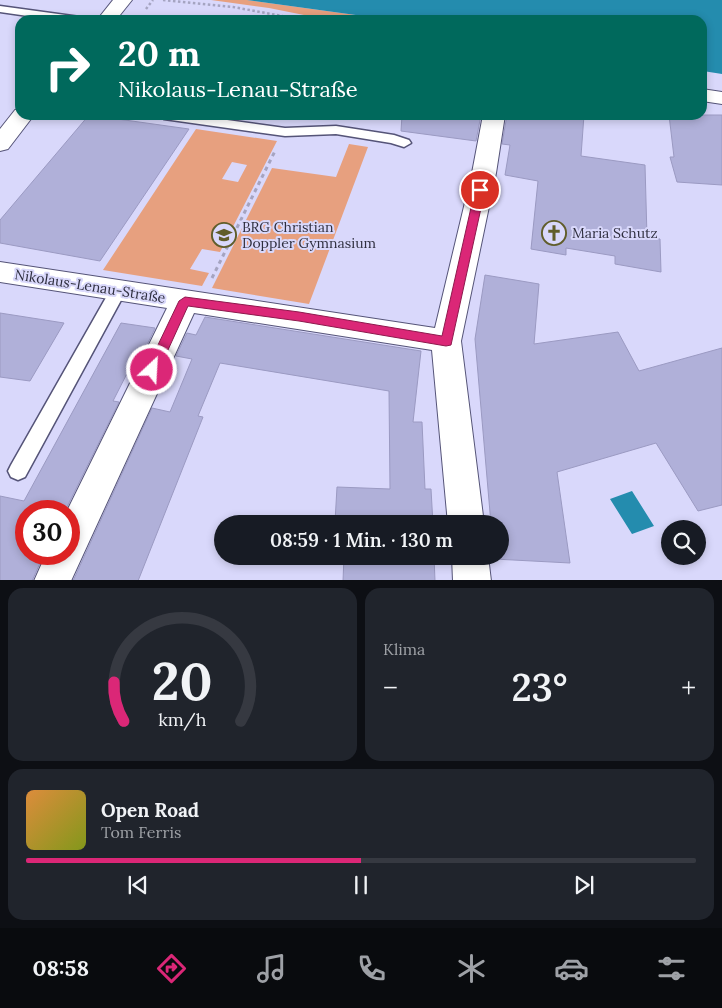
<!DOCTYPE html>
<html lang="de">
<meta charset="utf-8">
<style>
:root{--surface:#171b24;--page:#20242c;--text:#f1f3f6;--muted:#9ea1a6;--line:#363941;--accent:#db2777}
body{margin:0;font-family:Lora,serif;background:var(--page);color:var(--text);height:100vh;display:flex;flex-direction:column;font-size:19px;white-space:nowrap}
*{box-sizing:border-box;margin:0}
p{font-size:16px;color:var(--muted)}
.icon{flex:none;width:28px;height:28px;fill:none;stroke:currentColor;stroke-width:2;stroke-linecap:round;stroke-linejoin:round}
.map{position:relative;height:580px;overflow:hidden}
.side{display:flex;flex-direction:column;gap:8px;padding:8px;background:#0d0f14;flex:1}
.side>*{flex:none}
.top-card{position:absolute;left:15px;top:15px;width:692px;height:105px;border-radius:15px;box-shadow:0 2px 8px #0003;background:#00695c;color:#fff;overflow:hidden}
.tools{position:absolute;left:661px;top:520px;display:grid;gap:10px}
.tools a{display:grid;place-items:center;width:45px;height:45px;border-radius:50%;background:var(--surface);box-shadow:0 2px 8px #0003;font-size:25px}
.speed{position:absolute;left:15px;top:500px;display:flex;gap:10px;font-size:25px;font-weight:700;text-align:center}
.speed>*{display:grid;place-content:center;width:65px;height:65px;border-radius:50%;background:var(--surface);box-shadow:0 2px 8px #0003;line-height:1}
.speed .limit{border:8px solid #d22;background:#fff;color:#111}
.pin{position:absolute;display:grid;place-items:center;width:42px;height:42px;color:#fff;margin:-21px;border:2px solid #fff;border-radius:50%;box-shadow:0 1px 5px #0007}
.me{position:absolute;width:55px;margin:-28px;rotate:25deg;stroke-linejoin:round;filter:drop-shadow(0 0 4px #0008)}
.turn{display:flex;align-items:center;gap:18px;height:105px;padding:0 20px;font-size:22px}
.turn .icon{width:65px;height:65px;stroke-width:2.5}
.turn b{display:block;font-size:35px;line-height:42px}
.big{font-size:38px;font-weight:600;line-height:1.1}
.side .widget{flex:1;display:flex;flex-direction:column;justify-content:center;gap:8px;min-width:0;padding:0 18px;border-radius:15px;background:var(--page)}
.side .dial{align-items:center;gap:0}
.dial svg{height:130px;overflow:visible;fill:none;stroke:var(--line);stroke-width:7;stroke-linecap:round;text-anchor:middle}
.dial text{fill:var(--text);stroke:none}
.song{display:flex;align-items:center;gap:15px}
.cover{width:60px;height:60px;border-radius:8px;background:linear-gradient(135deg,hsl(30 70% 55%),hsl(70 70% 35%))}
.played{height:5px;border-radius:2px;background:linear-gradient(90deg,var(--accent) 50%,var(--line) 50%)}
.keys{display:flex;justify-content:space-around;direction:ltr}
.heat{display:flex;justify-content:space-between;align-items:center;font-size:28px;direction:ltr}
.side .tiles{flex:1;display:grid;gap:8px;grid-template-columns:1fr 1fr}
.widget:last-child{grid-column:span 2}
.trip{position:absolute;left:214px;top:515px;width:295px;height:50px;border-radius:25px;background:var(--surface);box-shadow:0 2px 8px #0003;font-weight:600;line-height:50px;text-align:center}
.tab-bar{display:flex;height:80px;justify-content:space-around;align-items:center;background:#090b0e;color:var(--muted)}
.tab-bar .icon{width:35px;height:35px}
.tab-bar .current{color:var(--accent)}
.tab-bar b{font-size:22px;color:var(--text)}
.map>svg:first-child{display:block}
</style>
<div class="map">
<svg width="722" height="581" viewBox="0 0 722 581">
<rect width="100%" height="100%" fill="#d9d8fb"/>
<!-- green -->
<path fill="#e7a07f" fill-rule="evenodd" d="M 211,0 L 247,0 L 392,20 L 329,20 L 269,8 Z
M 196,129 L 277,141 L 220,252 L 202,249 L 190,269 L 209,273 L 202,286 L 103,270 ZM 232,162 L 247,165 L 238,182 L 222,179 Z
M 349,144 L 368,147 L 309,304 L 212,288 L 272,168 L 336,177 Z"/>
<!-- water -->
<path fill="#248cae" d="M 247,0 L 722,0 L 722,74 L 703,71 L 702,20 L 392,20 Z
M 632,491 L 654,526 L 632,534 L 610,499 Z"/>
<!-- building -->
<path fill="#b0b0d9" stroke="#9b9ac2" d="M 89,115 L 189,129 L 100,261 L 0,243 L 0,220 Z
M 402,115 L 481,115 L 476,141 L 401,131 Z
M 507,115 L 584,115 L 581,156 L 645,165 L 647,237 L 660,239 L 661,272 L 615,264 L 615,256 L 566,248 L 566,255 L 531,249 L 538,181 L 505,175 L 510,145 L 502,144 Z
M 669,115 L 722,115 L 722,185 L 677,182 L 670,157 L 674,157 Z
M 485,275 L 539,284 L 534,344 L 618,332 L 639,371 L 722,348 L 722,505 L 698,511 L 656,443 L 557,472 L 570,563 L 494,559 L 493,556 L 500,556 L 500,524 L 491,524 L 475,339 Z
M 0,313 L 64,323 L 30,381 L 0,377 Z
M 205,317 L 421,351 L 413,422 L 422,422 L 425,489 L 431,489 L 433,524 L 345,524 L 345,522 L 335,522 L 337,487 L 390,489 L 389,391 L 220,363 L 198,416 L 203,417 L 138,581 L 73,581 L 152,408 L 170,412 L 192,359 L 176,356 L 187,333 L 196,335 Z
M 121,323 L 155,328 L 144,351 L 139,350 L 113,401 L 119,402 L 65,511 L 26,511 L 26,554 L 44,554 L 32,581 L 0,581 L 0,496 L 24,501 Z
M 344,556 L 434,556 L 435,581 L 343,581 Z"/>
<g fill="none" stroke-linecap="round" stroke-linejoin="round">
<defs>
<path id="service" d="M 0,6 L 80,17 L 85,20 L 56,20 L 0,12 Z
M 158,115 L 191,115 L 285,128 L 336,126 L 394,135 L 409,140 L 411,143 L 404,147 L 391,143 L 336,134 L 285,136 L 164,119 Z
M 118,285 L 124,287 L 126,291 L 25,477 L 18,480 L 11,477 L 8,471 L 11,465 L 112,287 Z"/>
<path id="minor" d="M 702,89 L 722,92 L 722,104 L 702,101 Z
M 483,115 L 505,115 L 496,173 L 461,341 L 484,524 L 448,524 L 432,350 L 194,313 L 71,581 L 34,581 L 46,554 L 69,554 L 69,511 L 67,511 L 167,308 L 0,282 L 0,262 L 435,328 L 472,173 Z
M 452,556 L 488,556 L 491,581 L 453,581 Z"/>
<path id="primary" d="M 113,0 L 132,0 L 116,20 L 97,20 Z
M 20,109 L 20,115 L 34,115 L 8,149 L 0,151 L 0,129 L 15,110 Z"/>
</defs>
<!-- service casing -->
<use href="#service" stroke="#555478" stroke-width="3"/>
<!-- minor casing -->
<use href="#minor" stroke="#555478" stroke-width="2"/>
<!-- primary casing -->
<use href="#primary" stroke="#555478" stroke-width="2"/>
<!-- path-far1 -->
<path stroke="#a5a4c1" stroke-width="2.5" stroke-dasharray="2.5 2.5" stroke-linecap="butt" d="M 163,0 L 233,7 L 304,20
M 146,9 L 153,0
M 138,18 L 167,20"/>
<!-- path -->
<path stroke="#a5a4c1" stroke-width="3" stroke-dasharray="4 4" stroke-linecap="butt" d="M 212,278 L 275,151"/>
<!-- service -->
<use href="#service" fill="#fff" fill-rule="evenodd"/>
<!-- minor -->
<use href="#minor" fill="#fff" fill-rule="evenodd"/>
<!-- primary -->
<use href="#primary" fill="#fff" fill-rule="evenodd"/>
</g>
<!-- route -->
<path fill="#db2777" stroke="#8e194d" d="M 480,187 L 485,190 L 451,345 L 446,346 L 299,321 L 188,306 L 157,374 L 148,374 L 146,370 L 179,301 L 185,297 L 299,312 L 442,336 L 475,190 Z"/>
<!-- icons -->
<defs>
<symbol id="church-ring" viewBox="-11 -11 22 22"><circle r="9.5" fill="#d9d8fb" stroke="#605d2a" stroke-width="1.5"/><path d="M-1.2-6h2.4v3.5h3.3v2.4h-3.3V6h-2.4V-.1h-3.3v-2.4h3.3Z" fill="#605d2a"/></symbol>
<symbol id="school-ring" viewBox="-11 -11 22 22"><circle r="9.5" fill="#d9d8fb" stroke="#605d2a" stroke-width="1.5"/><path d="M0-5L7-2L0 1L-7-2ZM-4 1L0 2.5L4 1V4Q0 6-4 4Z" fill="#605d2a"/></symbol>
</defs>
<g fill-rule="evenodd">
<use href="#church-ring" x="540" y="219" width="28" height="28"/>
<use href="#school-ring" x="210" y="221" width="28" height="28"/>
</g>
<g text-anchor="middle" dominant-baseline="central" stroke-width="4" stroke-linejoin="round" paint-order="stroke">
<!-- poi labels -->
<g font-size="14" fill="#2e2e3e" stroke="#d9d8fb" text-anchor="start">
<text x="242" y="227">BRG Christian<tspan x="242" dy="16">Doppler Gymnasium</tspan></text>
<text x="572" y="233">Maria Schutz</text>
</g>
<!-- street labels -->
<g font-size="14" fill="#2e2e3e" stroke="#d9d8fb">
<text transform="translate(90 286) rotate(9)">Nikolaus-Lenau-Straße</text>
</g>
</g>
</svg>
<div class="tools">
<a><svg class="icon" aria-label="search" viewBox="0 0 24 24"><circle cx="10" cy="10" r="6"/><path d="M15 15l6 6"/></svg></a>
</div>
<div class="speed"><div class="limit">30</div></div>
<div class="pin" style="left:480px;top:190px;background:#d93025"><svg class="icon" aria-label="arrive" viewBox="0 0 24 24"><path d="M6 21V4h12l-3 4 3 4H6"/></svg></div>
<svg class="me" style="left:152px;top:370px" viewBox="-20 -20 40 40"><circle r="17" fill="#db2777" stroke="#fff" stroke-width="3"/><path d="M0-11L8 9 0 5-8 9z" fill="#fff"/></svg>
<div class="trip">08:59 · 1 Min. · 130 m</div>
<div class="top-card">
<div class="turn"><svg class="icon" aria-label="right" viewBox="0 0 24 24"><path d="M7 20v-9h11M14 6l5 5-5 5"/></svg><div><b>20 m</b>Nikolaus-Lenau-Straße</div></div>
</div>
</div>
<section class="side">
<div class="tiles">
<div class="widget dial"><svg viewBox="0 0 100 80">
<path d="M14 69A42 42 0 1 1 86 69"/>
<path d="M14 69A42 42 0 0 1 8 45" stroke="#db2777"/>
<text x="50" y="56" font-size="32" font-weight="700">20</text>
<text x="50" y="72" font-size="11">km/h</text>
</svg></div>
<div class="widget"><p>Klima</p>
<div class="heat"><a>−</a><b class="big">23°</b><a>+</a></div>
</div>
<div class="widget">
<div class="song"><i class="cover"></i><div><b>Open Road</b><p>Tom Ferris</p></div></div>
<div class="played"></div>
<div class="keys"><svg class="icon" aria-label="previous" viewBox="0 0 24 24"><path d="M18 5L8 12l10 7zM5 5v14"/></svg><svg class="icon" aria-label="pause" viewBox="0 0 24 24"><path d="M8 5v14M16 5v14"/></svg><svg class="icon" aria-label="next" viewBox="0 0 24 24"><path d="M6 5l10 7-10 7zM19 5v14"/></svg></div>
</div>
</div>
</section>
<nav class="tab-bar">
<b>08:58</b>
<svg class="icon current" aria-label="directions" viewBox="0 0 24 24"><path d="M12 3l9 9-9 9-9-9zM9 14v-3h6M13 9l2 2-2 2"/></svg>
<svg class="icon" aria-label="music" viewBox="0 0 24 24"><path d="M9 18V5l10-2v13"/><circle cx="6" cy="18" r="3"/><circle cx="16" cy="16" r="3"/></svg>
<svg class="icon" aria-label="phone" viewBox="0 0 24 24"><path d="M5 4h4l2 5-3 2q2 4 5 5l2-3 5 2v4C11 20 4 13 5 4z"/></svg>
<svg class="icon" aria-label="climate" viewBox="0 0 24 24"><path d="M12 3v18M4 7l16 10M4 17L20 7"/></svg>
<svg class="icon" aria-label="car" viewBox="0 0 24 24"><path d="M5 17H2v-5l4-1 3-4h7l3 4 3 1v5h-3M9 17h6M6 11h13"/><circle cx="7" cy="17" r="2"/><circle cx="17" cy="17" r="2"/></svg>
<svg class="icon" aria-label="filters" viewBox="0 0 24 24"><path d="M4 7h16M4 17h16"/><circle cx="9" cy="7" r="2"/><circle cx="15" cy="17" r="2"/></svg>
</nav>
